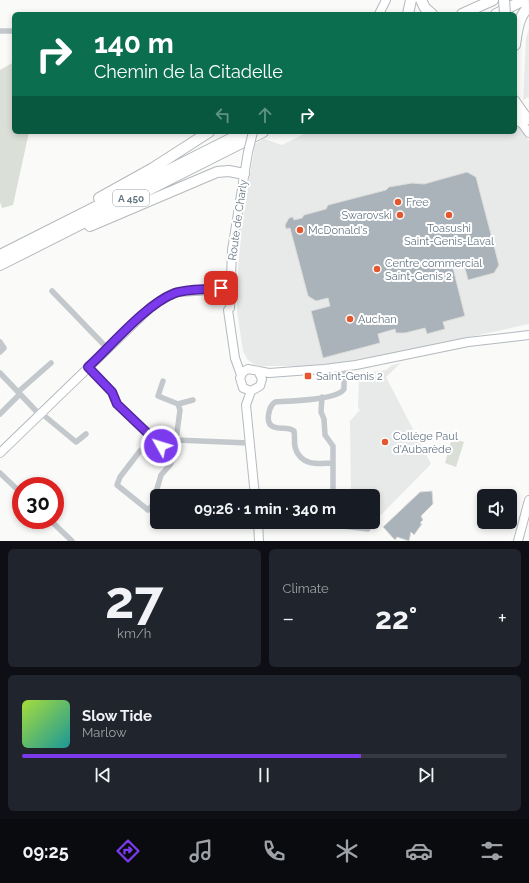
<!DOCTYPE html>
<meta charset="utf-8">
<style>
:root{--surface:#171b24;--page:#20242c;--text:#f1f3f6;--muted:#9ea1a6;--line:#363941;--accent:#7c3aed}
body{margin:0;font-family:Raleway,sans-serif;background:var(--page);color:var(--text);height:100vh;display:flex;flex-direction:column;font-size:15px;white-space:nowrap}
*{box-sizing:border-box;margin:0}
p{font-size:13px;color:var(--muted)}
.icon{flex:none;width:22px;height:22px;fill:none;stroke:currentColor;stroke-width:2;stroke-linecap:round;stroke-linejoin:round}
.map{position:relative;height:541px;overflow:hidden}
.side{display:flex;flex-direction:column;gap:8px;padding:8px;background:#0d0f14;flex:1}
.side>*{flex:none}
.guide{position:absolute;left:12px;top:12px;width:505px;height:122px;border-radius:6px;box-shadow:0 2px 6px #0003;background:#0b6e4f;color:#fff;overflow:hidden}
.fabs{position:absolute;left:477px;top:489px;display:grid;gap:8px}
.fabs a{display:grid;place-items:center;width:40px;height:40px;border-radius:6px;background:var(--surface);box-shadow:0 2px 6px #0003;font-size:20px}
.speed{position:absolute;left:12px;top:477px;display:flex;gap:8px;font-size:20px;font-weight:700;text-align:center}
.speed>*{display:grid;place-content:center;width:52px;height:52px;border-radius:50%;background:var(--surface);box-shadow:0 2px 6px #0003;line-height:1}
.speed .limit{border:6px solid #d22;background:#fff;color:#111}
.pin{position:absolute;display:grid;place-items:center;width:34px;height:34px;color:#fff;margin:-17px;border-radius:8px;box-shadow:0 2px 6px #0006}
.me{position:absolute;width:44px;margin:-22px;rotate:309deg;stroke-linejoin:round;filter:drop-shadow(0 0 3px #0008)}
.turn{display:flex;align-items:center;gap:14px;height:84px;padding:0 16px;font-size:18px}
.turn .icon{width:52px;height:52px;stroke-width:2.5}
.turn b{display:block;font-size:28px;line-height:34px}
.lanes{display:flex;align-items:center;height:38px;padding:0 16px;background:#0003;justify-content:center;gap:20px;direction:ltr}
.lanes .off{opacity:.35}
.big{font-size:30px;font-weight:700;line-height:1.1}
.side .widget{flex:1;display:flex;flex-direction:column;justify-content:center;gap:6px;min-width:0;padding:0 14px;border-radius:6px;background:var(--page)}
.side .dial{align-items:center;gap:0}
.dial b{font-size:52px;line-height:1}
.song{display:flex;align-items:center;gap:12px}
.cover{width:48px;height:48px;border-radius:6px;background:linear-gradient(135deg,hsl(80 70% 55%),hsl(180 70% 35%))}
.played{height:4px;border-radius:2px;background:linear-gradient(90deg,var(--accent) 70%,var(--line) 70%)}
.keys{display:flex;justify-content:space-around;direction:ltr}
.heat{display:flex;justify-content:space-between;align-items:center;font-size:22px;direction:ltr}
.side .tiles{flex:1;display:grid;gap:8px;grid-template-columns:1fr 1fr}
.widget:last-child{grid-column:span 2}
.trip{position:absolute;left:150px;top:489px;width:230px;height:40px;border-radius:6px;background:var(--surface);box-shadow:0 2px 6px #0003;font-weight:700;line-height:40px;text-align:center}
.menu{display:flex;height:64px;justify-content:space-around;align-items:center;background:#090b0e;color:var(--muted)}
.menu .icon{width:28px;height:28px}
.menu .active{color:var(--accent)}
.menu b{font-size:18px;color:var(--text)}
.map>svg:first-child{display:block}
</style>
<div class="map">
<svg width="529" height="541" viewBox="0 0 529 541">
<rect width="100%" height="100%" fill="#fafaf8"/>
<!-- built -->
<path fill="#e8e9e9" d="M 529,29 L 529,97 L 523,100 L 526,38 Z
M 515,122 L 529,141 L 529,324 L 337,366 L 261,366 L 253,364 L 247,359 L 243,351 L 237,311 L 238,270 L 241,232 L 255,144 L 264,139 L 282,145 L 308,132 L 515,132 Z
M 401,363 L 386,377 L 431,464 L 371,525 L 352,522 L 373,522 L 373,496 L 351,496 L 350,421 L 360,410 L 358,408 L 359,374 L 386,370 L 392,365 Z"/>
<!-- green -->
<path fill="#dadfd7" d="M 14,62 L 14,132 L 29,132 L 13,205 L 2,208 L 0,202 L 0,70 Z
M 452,438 L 464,442 L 456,467 L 445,463 Z"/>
<!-- building -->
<path fill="#aab3b9" stroke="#dcdcda" d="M 467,172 L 476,177 L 499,265 L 494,273 L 468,280 L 463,261 L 452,264 L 465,316 L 443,322 L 445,329 L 427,334 L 425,328 L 405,333 L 396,333 L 395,329 L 378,334 L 380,343 L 323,358 L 311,311 L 330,306 L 328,298 L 316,301 L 308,296 L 290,228 L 286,229 L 285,225 L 289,218 L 293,217 L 294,220 L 302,218 L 304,215 L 326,209 L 328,205 L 386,190 L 389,187 L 412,183 L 424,184 Z
M 432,491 L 433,504 L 421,516 L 423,520 L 420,523 L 422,524 L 419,528 L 414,535 L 411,532 L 409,541 L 397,537 L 395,540 L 383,527 L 420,492 Z"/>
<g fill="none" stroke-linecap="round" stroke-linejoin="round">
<defs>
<path id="secondary" d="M 379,14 L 386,0
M 515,100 L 529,120
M 521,122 L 529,133
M 258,371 L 262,379 L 260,386 L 251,391 L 243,388 L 240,378 L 243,372 L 248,369 L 269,373 L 324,369 L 356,365 L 468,342 L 529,335
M 241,375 L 235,358 L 228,310 L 230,308 L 232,250 L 248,152
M 251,391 L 246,405 L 255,496
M 0,453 L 150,308 L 164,298 L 177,292 L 230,289
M 258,522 L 259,541
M 518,541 L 529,500"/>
<path id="highway" d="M 421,0 L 425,8 L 432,14
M 408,14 L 411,0
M 462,14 L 493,0
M 496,14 L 524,0
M 515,45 C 517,32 518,16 529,7
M 515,110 L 521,122
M 99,198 L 153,168 L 209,132
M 90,226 L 217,172 L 229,171 L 244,174
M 0,255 L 244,132
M 0,265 L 263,132"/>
</defs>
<!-- secondary casing -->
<use href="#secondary" stroke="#b3babf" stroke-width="10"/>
<!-- highway casing -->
<use href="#highway" stroke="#b4b9bd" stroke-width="12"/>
<!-- street -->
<path stroke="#c3c8cc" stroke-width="5.5" d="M 0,31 L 14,31
M 52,291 L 108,349
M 0,352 L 4,348 L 0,342
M 89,367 L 112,392 L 117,404 L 161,445 L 170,444 L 176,440 L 249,443
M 0,373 L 39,414
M 163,381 L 158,396 L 178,404 L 193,400
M 18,392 L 51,363
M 322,397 L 321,412 L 324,419 L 325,435 L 333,446 L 333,463 C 318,464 300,466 295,447 C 294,442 295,436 294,431 C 287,426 281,430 274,427 C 264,424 269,406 275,402 C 289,401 338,400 344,389 L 344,367
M 41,413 L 76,442 L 86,434
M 0,414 L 20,394
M 153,440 L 140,451 L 120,477 L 117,485 L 148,510 L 152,506 L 161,475 L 170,465 L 175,455 L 173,447 L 170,444
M 176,440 L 180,410 L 178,404
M 333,463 L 333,496
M 0,473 L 21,493
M 279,496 L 298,492
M 50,520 L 72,541
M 308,522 L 368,529"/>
<!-- secondary -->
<use href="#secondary" stroke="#fff" stroke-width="8"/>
<!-- highway -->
<use href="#highway" stroke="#fff" stroke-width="10"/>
<defs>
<path id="secondary-bridge" d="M 248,152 L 253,132"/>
<path id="highway-bridge" d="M 504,0 L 505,14"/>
</defs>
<!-- secondary-bridge casing -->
<use href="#secondary-bridge" stroke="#b3babf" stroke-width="10" stroke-linecap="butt"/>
<!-- highway-bridge casing -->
<use href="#highway-bridge" stroke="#b4b9bd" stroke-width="12" stroke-linecap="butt"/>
<!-- secondary-bridge -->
<use href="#secondary-bridge" stroke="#fff" stroke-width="8"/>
<!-- highway-bridge -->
<use href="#highway-bridge" stroke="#fff" stroke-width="10"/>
</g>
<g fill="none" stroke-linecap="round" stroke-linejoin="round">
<defs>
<path id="route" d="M 161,446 L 117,404 L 112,392 L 88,367 C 112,345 146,304 175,293 C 188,288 207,290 221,288"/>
</defs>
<!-- route casing -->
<use href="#route" stroke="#51269a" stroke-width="10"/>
<!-- route -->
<use href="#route" stroke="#7c3aed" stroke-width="7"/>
</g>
<!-- markers -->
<g fill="#e4572e" stroke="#fff" stroke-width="1.5">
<circle cx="398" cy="202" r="4"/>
<circle cx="400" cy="215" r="4"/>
<circle cx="449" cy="215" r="4"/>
<circle cx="300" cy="230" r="4"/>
<circle cx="377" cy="269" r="4"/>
<circle cx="350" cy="319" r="4"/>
<rect x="304" y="372" width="8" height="8" rx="2"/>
<circle cx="385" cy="442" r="4"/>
</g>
<g text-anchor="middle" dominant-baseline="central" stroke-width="4" stroke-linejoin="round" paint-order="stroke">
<!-- shield labels -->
<rect fill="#fff" stroke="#939fa8" stroke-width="1" x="113" y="190" width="36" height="16" rx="3"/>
<g font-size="10" font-weight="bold" fill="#657683">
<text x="131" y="198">A 450</text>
</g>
<!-- poi labels -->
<g font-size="11" fill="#657683" stroke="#fff" text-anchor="start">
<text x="406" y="202">Free</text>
<text x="392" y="215" text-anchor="end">Swarovski</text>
<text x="449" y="228" text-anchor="middle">Toasushi<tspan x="449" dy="13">Saint-Genis-Laval</tspan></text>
<text x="308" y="230">McDonald's</text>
<text x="385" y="263">Centre commercial<tspan x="385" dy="13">Saint-Genis 2</tspan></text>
<text x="358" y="319">Auchan</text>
<text x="316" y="376">Saint-Genis 2</text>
<text x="393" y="436">Collège Paul<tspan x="393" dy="13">d'Aubarède</tspan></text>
</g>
<!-- street labels -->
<g font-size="11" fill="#657683" stroke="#fff">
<text transform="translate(238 220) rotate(-82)">Route de Charly</text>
</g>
</g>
</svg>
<div class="fabs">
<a><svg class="icon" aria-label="sound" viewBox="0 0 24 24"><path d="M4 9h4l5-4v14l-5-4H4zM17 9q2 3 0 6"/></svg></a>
</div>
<div class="speed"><div class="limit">30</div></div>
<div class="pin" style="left:221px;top:288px;background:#d93025"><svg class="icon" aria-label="arrive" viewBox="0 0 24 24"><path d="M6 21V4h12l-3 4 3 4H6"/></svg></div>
<svg class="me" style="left:161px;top:446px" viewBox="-20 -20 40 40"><circle r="17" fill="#7c3aed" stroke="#fff" stroke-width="3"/><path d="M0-11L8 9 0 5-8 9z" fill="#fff"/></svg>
<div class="trip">09:26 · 1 min · 340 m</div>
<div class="guide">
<div class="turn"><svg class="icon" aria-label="right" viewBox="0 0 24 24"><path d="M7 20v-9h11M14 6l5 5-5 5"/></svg><div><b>140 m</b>Chemin de la Citadelle</div></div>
<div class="lanes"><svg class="icon off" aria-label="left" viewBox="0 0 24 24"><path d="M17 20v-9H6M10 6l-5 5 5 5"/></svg><svg class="icon off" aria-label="ahead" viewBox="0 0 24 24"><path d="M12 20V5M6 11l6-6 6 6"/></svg><svg class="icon" aria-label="right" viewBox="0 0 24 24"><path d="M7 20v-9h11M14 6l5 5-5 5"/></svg></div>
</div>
</div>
<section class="side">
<div class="tiles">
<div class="widget dial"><b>27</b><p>km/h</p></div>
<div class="widget"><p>Climate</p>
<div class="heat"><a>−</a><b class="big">22°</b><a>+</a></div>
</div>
<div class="widget">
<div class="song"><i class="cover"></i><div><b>Slow Tide</b><p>Marlow</p></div></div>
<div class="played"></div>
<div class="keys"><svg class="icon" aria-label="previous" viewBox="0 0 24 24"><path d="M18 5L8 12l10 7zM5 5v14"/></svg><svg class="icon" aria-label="pause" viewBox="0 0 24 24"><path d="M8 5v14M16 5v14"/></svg><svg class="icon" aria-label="next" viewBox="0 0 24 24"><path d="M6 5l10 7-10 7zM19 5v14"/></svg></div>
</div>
</div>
</section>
<nav class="menu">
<b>09:25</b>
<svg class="icon active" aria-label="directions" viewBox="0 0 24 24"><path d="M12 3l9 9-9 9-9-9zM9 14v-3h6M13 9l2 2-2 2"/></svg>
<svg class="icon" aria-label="music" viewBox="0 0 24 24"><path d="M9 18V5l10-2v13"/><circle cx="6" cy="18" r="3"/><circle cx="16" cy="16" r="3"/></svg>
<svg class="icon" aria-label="phone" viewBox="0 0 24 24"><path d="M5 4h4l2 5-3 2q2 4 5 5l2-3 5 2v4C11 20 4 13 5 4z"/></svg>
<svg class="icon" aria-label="climate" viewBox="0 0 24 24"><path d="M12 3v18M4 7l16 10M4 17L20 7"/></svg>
<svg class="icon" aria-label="car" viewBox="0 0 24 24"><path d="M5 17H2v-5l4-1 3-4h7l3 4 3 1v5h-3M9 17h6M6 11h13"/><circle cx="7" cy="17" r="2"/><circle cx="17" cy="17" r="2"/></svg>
<svg class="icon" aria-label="filters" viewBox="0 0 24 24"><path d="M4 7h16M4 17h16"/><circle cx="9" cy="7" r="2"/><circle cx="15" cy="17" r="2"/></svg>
</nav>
